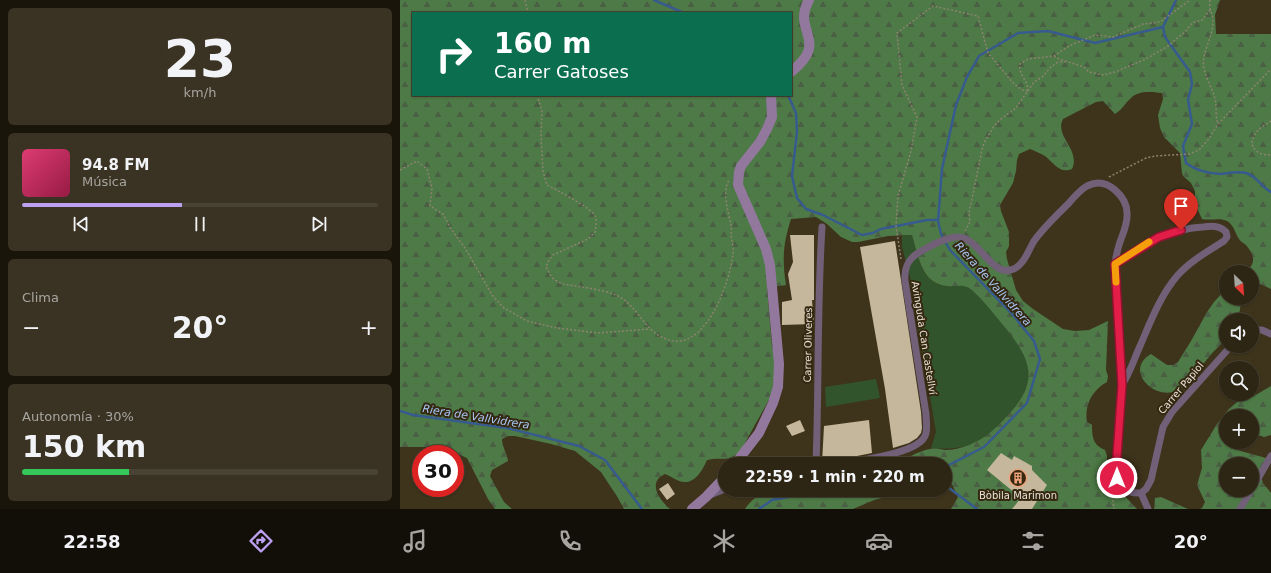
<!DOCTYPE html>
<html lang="es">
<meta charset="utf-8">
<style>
:root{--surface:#2e2614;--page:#3a3222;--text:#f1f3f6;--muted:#a7a5a0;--line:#494334;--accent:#bca0f2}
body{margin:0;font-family:"DejaVu Sans",sans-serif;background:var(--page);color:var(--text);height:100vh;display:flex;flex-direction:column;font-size:15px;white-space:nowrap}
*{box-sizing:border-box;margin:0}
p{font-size:13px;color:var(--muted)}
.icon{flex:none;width:22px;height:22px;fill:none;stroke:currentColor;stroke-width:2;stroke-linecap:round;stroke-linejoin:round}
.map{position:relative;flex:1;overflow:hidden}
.side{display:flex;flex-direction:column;gap:8px;padding:8px;background:#19150b;width:400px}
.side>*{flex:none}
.banner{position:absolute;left:12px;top:12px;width:380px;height:84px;border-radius:0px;box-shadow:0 1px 3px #0004,0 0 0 1px var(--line);background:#0b6e4f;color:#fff;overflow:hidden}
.needle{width:26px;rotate:155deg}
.controls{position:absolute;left:819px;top:265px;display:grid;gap:8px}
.controls a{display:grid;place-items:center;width:40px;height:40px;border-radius:50%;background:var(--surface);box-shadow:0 1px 3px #0004,0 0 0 1px var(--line);font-size:20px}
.speed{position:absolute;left:12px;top:445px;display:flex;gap:8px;font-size:20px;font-weight:700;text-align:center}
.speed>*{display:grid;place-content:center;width:52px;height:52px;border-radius:50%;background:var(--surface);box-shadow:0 1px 3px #0004,0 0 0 1px var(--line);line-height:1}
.speed .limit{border:6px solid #d22;background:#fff;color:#111}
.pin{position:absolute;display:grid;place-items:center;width:34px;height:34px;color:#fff;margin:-41px -17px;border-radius:50% 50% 50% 0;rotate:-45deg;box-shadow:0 0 4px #0007}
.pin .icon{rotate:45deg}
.me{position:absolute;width:44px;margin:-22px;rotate:0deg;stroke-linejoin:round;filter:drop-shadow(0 0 3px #0008)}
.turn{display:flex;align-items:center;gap:14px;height:84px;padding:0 16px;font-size:18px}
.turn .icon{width:52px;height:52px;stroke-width:2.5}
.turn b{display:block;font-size:28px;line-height:34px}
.big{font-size:30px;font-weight:800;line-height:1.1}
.side .tile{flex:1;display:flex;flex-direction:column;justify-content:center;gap:6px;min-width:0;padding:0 14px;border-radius:6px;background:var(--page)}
.side .dial{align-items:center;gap:0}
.dial b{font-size:52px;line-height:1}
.song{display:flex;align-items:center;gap:12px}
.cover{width:48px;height:48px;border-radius:6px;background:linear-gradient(135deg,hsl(340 70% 55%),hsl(340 70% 35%))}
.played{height:4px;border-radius:2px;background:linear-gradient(90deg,var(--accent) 45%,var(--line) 45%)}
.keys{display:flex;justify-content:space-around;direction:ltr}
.heat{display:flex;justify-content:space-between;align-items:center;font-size:22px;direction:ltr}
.charge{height:6px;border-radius:3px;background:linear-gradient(90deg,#34c759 30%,var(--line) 0)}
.trip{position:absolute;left:318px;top:457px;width:234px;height:40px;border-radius:20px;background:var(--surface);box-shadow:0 1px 3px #0004,0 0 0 1px var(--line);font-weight:800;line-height:40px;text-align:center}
.menu{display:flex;height:64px;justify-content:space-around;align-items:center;background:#120f08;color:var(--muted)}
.menu .icon{width:28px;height:28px}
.menu .active{color:var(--accent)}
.menu b{font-size:18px;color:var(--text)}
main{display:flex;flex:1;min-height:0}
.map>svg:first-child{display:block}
</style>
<main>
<section class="side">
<div class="tile dial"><b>23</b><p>km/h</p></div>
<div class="tile">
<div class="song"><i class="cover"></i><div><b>94.8 FM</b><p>Música</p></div></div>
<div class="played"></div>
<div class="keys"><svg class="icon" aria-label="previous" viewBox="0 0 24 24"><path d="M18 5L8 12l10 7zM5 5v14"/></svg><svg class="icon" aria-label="pause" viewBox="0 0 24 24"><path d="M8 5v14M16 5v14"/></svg><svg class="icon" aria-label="next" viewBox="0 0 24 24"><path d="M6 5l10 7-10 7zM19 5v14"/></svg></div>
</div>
<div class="tile"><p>Clima</p>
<div class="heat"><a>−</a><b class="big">20°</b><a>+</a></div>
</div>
<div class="tile"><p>Autonomía · 30%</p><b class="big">150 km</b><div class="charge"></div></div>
</section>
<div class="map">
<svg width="871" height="509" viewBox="0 0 871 509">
<defs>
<pattern id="forest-firs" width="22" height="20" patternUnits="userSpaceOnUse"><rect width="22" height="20" fill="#4d7a46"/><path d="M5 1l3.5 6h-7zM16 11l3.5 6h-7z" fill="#4a5f43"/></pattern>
</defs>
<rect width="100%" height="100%" fill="#3e331b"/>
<!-- green -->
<path fill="#32542c" d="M 512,235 C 517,251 519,273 536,283 C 546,289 558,281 568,287 C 581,295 591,309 600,320 C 628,355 644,378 608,415 C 601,422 595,431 586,437 C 569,448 551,450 531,448 L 536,432 L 510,277 L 502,247 L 502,236 Z
M 476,379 L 480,398 L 426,407 L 425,387 Z"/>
<!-- forest -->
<path fill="url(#forest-firs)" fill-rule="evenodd" d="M 0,0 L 820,0 L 815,15 L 816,34 L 871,34 L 871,289 L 858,283 L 852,283 L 852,272 L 846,272 C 856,263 855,256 846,245 C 844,243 841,242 839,239 C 835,233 834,225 827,221 C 820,217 810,221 802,219 L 795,204 L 795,191 L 791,183 L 783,176 L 782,173 L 780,153 L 764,137 L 760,128 L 758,115 L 763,99 L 762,93 C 752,92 739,90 731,98 C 725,103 722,110 715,114 L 703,101 L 696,102 L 663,119 C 654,137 681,149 672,169 C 659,174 654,163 645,156 C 640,153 635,151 630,149 L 619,154 L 617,160 L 616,171 L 613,183 L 600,205 L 601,211 L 609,232 L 609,246 L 606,252 L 607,259 L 616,290 L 623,301 L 633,309 L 663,329 L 675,331 L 689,330 L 708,321 L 706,370 L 708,376 L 707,382 C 692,390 684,406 687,422 L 692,425 C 692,437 693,445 705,450 L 707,456 L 707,474 L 716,487 L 737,509 L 551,509 L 558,497 L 549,478 L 545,479 L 545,464 L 493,464 C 506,460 517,451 530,449 C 534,448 540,449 545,450 C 553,450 561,448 569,445 C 586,438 594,430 607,416 C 641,381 631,359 603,325 C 593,313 584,301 573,291 C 564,283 557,287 547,286 C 521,284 518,254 512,235 L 488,236 L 458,242 L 452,242 L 441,237 L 427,224 L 416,217 L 391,219 C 383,244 382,259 386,285 L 367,288 L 372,346 L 374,353 L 375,373 L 374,385 L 370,398 L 341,450 C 328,464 322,456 307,460 C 303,469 296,483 284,482 C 278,482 271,476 265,474 C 247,482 259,500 270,509 L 224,509 L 218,498 L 201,472 L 175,451 L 151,444 L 115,436 L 108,436 L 102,439 C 102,447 107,453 108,461 L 92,470 L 90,476 L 104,502 L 112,509 L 95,509 L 88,499 L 67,458 L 41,447 L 0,447 ZM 13,13 L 391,13 L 391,95 L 13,95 Z
M 826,289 L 826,298 L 842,298 L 838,320 L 826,320 L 826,339 C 821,345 814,350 809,357 C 799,368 791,384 778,390 C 755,402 723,370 751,354 L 767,365 L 773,365 L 778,362 L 791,341 L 807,312 L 814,302 Z
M 871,386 L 871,435 L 864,437 L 852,433 L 852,416 L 826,416 L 825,437 L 826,442 L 837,450 L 866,458 L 861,477 L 863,483 L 871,493 L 871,509 L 800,509 L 802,508 L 805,502 L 797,485 L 802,468 L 801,450 L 817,424 L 828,410 L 837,402 L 854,396 ZM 826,464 L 852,464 L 852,490 L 826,490 Z
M 374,490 L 512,490 L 474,500 L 453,509 L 345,509 C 354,496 360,494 374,490 Z
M 761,497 L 788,509 L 754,509 L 755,498 Z"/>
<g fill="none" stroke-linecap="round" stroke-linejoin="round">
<!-- stream -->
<path stroke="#375b8e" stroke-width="2.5" d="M 254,0 L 284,13
M 763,27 L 765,37 L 790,72 L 792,84 L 788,100 L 792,124 L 783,146 L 786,163 C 795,170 810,174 821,174 C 829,173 839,171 846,173 C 857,176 862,188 871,192
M 388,95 L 396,113 L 397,132 L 392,176 L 397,198 L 406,209 L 423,215 L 462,235 L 473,233 L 481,229 L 527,220 L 538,220
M 0,411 L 13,415 L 107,428 L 179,446 L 205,460 L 242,509
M 545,467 L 584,447 L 627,403 L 640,359 L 634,341 L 613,315 L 550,250 L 541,234 L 538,221 L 542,169 L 556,105 L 567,77 L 579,56 L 618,33 L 648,31 L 695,43 L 763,27 L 776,0
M 545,485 L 577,509
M 359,509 L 372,500 L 405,494 L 451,490"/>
</g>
<!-- building -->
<path fill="#c4b79c" d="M 390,235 L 414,235 L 414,300 L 412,300 L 414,324 L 382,325 L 382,302 L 392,300 L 388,274 L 393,262 Z
M 495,241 L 521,412 L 522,428 L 521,433 L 517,438 L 509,443 L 493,448 L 485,389 L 460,247 Z
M 400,420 L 405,431 L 392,436 L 386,426 Z
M 469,420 L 472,453 L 422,463 L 424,426 Z
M 601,453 L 612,460 L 614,456 L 632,466 L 632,470 L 647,485 L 632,509 L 612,509 L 621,498 L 587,470 Z
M 268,483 L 275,494 L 267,500 L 259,489 Z"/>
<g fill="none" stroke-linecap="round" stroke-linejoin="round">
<!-- path -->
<path stroke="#8d8370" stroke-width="1.5" stroke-dasharray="2 2" stroke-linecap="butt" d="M 125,0 L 128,13
M 810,0 C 808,9 814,15 813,24 C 812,36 806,46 804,57 C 801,73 812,85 815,99 C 817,107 815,117 818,124
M 654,56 L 659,59 L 684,67 L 689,72 L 704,75 L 715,72 L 746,59 L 768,46 L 786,31 L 792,23 L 802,20 L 810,10
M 628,91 C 628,79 618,75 620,64 L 628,59 L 654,56 L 669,46 L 695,35 L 713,37 L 743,24 L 760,22 L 790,0
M 137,95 L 142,111 L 141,136 L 143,171 L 147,185 C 156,190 192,208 195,216 C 197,220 196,227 195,232 L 188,239 L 153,255 L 149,260 L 146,267 C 149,272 151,279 157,281 C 165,286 174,285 183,287 C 193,289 206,291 216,295 C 239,305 245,337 274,341 C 308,345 330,281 333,254 C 334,249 332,242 331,236 C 331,232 332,228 331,224 C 328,212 322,191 329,180
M 871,121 C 865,125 857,129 854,136 C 847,148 860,156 871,155
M 0,170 L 17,161 L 27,169 L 32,188 L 30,206 L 43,214 L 51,229 L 65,248 L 92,295 L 104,308 L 127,321 L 157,328 L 198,333 L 250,329
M 709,177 L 746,158 L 755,156 L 789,154 L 799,150 L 808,140 L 818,124 L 871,69
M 565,231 L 570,222 L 569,213 L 582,150 L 584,143 L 594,126 L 601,119 L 616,108 L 634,82 L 642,77 L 651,67 L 658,62 L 665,62
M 501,259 L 496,226 L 498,196 L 511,151 L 517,117 L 502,85 L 497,33 L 533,6 L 578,16 L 588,53 L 614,84 L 622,90 L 628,91
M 711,484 L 714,509"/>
<!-- street -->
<path stroke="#716078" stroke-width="7" d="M 715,263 C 745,245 767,229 803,227 C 811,226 819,225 826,232 L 827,237 L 824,241 C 808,251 789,262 777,276 C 760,296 750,323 740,346 C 734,359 730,373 722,385
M 852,330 L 862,330 L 871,334
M 416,464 C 419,385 417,306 422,227
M 441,464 C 459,460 517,454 525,436 C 528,430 526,421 526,414 L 505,281 C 504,269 507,260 518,253 C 529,247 545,237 558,237 C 578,237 591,275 610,270 C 623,268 628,251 634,241 C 644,227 657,215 669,203 C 674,197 680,190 687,186 C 697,181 707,183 715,190 C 722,196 727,204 727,213 C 728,225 722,235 719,245 C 717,251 716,257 715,263 L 722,385 L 716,470 C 717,486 725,494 741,493
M 852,489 L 871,456
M 741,493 L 746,489 L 751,480 L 763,427 L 772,412 L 831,346
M 741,493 L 748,509
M 310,495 L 325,489
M 840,509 L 851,490"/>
<!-- secondary -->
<path stroke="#93789e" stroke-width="10" d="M 391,72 C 431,40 391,32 409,0
M 335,464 L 359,433 L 373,403 L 378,387 L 379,364 L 370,265 L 366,249 L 338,185 L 339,172 L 341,166 L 360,142 L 367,129 L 372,117 L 371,95
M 292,509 L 306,497 L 325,477"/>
</g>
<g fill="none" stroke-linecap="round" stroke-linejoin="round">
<defs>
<path id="route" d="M 717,478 L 716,470 L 722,385 L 715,264 L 759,237 L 781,230"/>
</defs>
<!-- route casing -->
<use href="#route" stroke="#92132f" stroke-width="10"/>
<!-- route -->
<use href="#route" stroke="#e11d48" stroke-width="7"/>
<!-- slow -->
<path stroke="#f59e0b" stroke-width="7" d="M 716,282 L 715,264 L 749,242"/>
</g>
<!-- icons -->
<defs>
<symbol id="building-ring" viewBox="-11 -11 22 22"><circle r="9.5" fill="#342811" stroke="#f0a27a" stroke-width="1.5"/><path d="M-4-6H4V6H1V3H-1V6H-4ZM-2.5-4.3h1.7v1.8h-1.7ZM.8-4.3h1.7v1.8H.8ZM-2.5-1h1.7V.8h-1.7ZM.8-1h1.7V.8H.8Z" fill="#f0a27a"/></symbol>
</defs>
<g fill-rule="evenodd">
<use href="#building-ring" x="608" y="468" width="20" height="20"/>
</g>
<g text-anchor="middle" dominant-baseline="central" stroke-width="4" stroke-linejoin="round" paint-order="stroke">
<!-- street labels -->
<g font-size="10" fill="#eae2d5" stroke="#342811">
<text transform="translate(524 338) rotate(81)">Avinguda Can Castellví</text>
<text transform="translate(408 345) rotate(-89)">Carrer Oliveres</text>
<text transform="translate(781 388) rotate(-50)">Carrer Papiol</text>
</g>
<!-- poi labels -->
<g font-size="10" fill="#eae2d5" stroke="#342811">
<text x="618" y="495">Bòbila Marimon</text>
</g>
<!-- water labels -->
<g font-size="11" font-style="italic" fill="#a8c8f6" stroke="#342811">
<text transform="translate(593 284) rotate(48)">Riera de Vallvidrera</text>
<text transform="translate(76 417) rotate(9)">Riera de Vallvidrera</text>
</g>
</g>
</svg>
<div class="controls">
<a><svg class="needle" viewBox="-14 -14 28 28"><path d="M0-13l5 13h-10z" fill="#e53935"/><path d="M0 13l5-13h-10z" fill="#a7a5a0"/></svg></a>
<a><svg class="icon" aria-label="sound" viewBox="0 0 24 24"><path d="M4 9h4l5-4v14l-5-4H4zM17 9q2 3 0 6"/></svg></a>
<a><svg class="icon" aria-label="search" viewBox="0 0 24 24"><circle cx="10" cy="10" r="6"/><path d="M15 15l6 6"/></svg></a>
<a>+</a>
<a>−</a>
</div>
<div class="speed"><div class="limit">30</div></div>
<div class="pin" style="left:781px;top:230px;background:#d93025"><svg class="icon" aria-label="arrive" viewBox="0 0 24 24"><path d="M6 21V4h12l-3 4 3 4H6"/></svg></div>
<svg class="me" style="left:717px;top:478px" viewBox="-20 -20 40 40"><circle r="17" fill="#e11d48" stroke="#fff" stroke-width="3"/><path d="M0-11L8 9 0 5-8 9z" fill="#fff"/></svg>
<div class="trip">22:59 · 1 min · 220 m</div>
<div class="banner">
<div class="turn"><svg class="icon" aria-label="right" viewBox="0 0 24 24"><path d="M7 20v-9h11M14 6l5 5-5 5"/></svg><div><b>160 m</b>Carrer Gatoses</div></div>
</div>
</div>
</main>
<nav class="menu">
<b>22:58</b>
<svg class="icon active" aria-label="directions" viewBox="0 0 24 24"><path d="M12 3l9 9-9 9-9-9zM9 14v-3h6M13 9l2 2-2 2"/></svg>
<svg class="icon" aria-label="music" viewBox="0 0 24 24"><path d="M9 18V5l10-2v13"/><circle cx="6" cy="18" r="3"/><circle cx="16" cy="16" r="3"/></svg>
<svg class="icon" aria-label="phone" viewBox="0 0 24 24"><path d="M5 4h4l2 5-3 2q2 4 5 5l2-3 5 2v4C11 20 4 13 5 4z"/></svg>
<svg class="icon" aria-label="climate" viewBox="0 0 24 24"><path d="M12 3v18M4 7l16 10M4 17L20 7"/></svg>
<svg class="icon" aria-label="car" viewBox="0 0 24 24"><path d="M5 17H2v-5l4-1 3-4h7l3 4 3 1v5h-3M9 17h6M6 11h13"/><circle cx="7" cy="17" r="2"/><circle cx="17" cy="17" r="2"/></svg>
<svg class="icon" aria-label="filters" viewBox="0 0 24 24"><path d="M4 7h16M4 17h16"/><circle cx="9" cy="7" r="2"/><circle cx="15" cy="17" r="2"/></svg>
<b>20°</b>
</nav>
